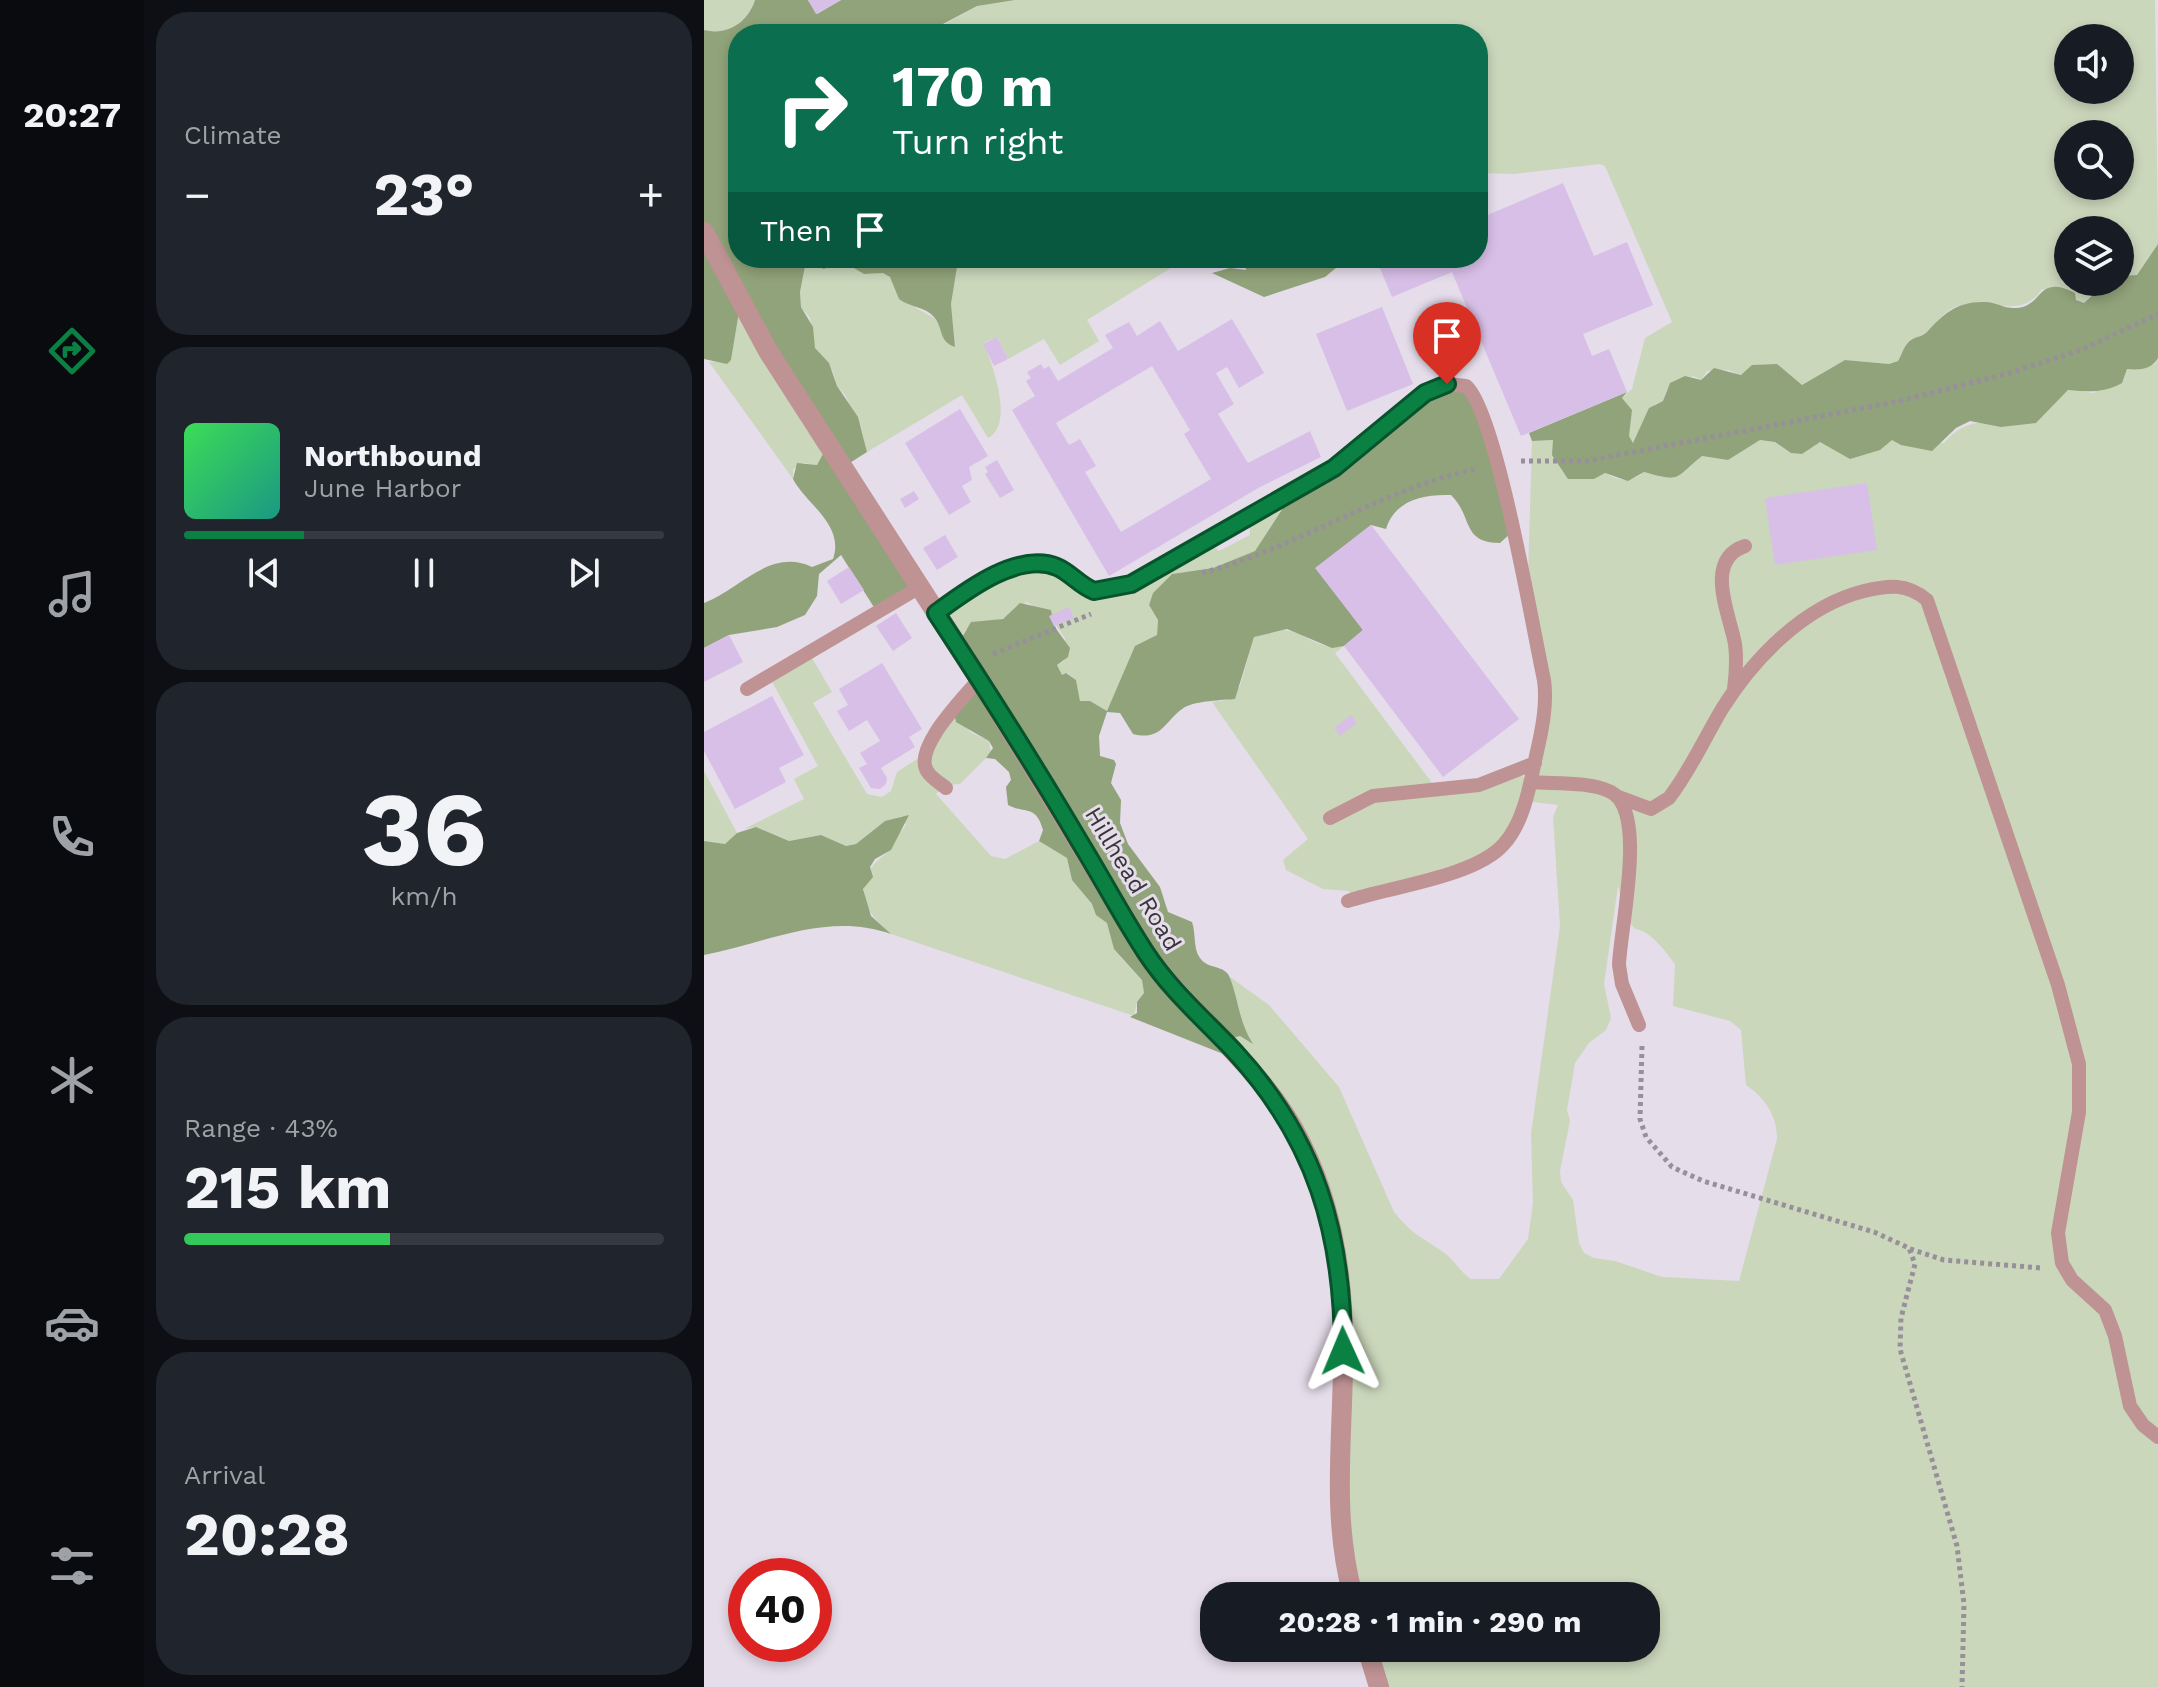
<!DOCTYPE html>
<meta charset="utf-8">
<style>
:root{--surface:#171b24;--page:#20242c;--text:#f1f3f6;--muted:#9ea1a6;--line:#363941;--accent:#0b8043}
body{margin:0;font-family:"Work Sans",sans-serif;background:var(--page);color:var(--text);height:100vh;display:flex;flex-direction:column;font-size:30px;white-space:nowrap}
*{box-sizing:border-box;margin:0}
p{font-size:26px;color:var(--muted)}
.icon{flex:none;width:44px;height:44px;fill:none;stroke:currentColor;stroke-width:2;stroke-linecap:round;stroke-linejoin:round}
.map{position:relative;flex:1;overflow:hidden}
.sheet{display:flex;flex-direction:column;gap:12px;padding:12px;background:#0d0f14;width:560px}
.sheet>*{flex:none}
.top-card{position:absolute;left:24px;top:24px;width:760px;height:244px;border-radius:32px;box-shadow:0 4px 12px #0003;background:#0b6e4f;color:#fff;overflow:hidden}
.buttons{position:absolute;left:1350px;top:24px;display:grid;gap:16px}
.buttons a{display:grid;place-items:center;width:80px;height:80px;border-radius:50%;background:var(--surface);box-shadow:0 4px 12px #0003;font-size:40px}
.speed{position:absolute;left:24px;top:1558px;display:flex;gap:16px;font-size:40px;font-weight:700;text-align:center}
.speed>*{display:grid;place-content:center;width:104px;height:104px;border-radius:50%;background:var(--surface);box-shadow:0 4px 12px #0003;line-height:1}
.speed .limit{border:12px solid #d22;background:#fff;color:#111}
.pin{position:absolute;display:grid;place-items:center;width:68px;height:68px;color:#fff;margin:-82px -34px;border-radius:50% 50% 50% 0;rotate:-45deg;box-shadow:0 0 8px #0007}
.pin .icon{rotate:45deg}
.me{position:absolute;width:88px;margin:-44px;rotate:359deg;stroke-linejoin:round;filter:drop-shadow(0 0 6px #0008)}
.turn{display:flex;align-items:center;gap:28px;height:168px;padding:0 32px;font-size:36px}
.turn .icon{width:104px;height:104px;stroke-width:2.5}
.turn b{display:block;font-size:56px;line-height:68px}
.then{display:flex;align-items:center;height:76px;padding:0 32px;background:#0003;gap:16px;font-size:30px}
.big{font-size:60px;font-weight:700;line-height:1.1}
.sheet .widget{flex:1;display:flex;flex-direction:column;justify-content:center;gap:12px;min-width:0;padding:0 28px;border-radius:32px;background:var(--page)}
.sheet .dial{align-items:center;gap:0}
.dial b{font-size:104px;line-height:1}
.song{display:flex;align-items:center;gap:24px}
.cover{width:96px;height:96px;border-radius:12px;background:linear-gradient(135deg,hsl(130 70% 55%),hsl(170 70% 35%))}
.played{height:8px;border-radius:4px;background:linear-gradient(90deg,var(--accent) 25%,var(--line) 25%)}
.keys{display:flex;justify-content:space-around;direction:ltr}
.heat{display:flex;justify-content:space-between;align-items:center;font-size:44px;direction:ltr}
.charge{height:12px;border-radius:6px;background:linear-gradient(90deg,#34c759 43%,var(--line) 0)}
.trip{position:absolute;left:496px;top:1582px;width:460px;height:80px;border-radius:32px;background:var(--surface);box-shadow:0 4px 12px #0003;font-weight:700;line-height:80px;text-align:center}
main{display:flex;flex:1;min-height:0}
.tabs{display:flex;flex-direction:column;width:144px;justify-content:space-around;align-items:center;background:#090b0e;color:var(--muted)}
.tabs .icon{width:56px;height:56px}
.tabs .active{color:var(--accent)}
.tabs b{font-size:36px;color:var(--text)}
.map>svg:first-child{display:block}
</style>
<main>
<nav class="tabs">
<b>20:27</b>
<svg class="icon active" aria-label="directions" viewBox="0 0 24 24"><path d="M12 3l9 9-9 9-9-9zM9 14v-3h6M13 9l2 2-2 2"/></svg>
<svg class="icon" aria-label="music" viewBox="0 0 24 24"><path d="M9 18V5l10-2v13"/><circle cx="6" cy="18" r="3"/><circle cx="16" cy="16" r="3"/></svg>
<svg class="icon" aria-label="phone" viewBox="0 0 24 24"><path d="M5 4h4l2 5-3 2q2 4 5 5l2-3 5 2v4C11 20 4 13 5 4z"/></svg>
<svg class="icon" aria-label="climate" viewBox="0 0 24 24"><path d="M12 3v18M4 7l16 10M4 17L20 7"/></svg>
<svg class="icon" aria-label="car" viewBox="0 0 24 24"><path d="M5 17H2v-5l4-1 3-4h7l3 4 3 1v5h-3M9 17h6M6 11h13"/><circle cx="7" cy="17" r="2"/><circle cx="17" cy="17" r="2"/></svg>
<svg class="icon" aria-label="filters" viewBox="0 0 24 24"><path d="M4 7h16M4 17h16"/><circle cx="9" cy="7" r="2"/><circle cx="15" cy="17" r="2"/></svg>
</nav>
<section class="sheet">
<div class="widget"><p>Climate</p>
<div class="heat"><a>−</a><b class="big">23°</b><a>+</a></div>
</div>
<div class="widget">
<div class="song"><i class="cover"></i><div><b>Northbound</b><p>June Harbor</p></div></div>
<div class="played"></div>
<div class="keys"><svg class="icon" aria-label="previous" viewBox="0 0 24 24"><path d="M18 5L8 12l10 7zM5 5v14"/></svg><svg class="icon" aria-label="pause" viewBox="0 0 24 24"><path d="M8 5v14M16 5v14"/></svg><svg class="icon" aria-label="next" viewBox="0 0 24 24"><path d="M6 5l10 7-10 7zM19 5v14"/></svg></div>
</div>
<div class="widget dial"><b>36</b><p>km/h</p></div>
<div class="widget"><p>Range · 43%</p><b class="big">215 km</b><div class="charge"></div></div>
<div class="widget"><p>Arrival</p><b class="big">20:28</b></div>
</section>
<div class="map">
<svg width="1454" height="1687" viewBox="0 0 1454 1687">
<rect width="100%" height="100%" fill="#e5ddea"/>
<!-- green -->
<path fill="#cad7bb" fill-rule="evenodd" d="M 0,0 L 51,0 C 44,22 24,36 0,30 Z
M 311,0 L 1451,0 L 1454,244 L 1433,275 L 1416,276 L 1416,230 L 1364,230 L 1364,282 L 1403,282 L 1380,303 L 1338,289 C 1318,320 1288,298 1258,305 C 1237,310 1234,325 1219,335 C 1213,339 1206,338 1202,344 C 1199,349 1197,356 1194,361 L 1185,364 L 1141,360 L 1098,385 C 1076,372 1064,352 1037,375 L 1024,370 L 1003,371 L 997,380 L 989,376 L 963,389 L 959,401 L 951,404 L 929,443 L 925,436 L 927,410 L 918,398 L 928,389 L 941,338 L 968,322 L 901,166 L 896,164 L 810,174 L 774,173 L 774,34 L 215,34 L 234,28 L 273,6 ZM 1364,38 L 1416,38 L 1416,90 L 1364,90 ZM 1364,134 L 1416,134 L 1416,186 L 1364,186 Z
M 250,258 L 483,258 L 383,320 L 395,341 L 356,365 L 340,339 L 304,359 L 293,337 L 280,343 C 288,365 311,423 284,438 L 258,395 L 163,452 L 157,427 L 141,395 L 133,386 L 129,372 L 110,348 L 106,318 L 97,307 L 96,292 L 102,260 C 115,264 123,271 136,260 L 160,274 L 179,273 L 186,277 L 212,308 L 230,318 L 251,347 L 247,304 L 253,267 Z
M 36,306 L 119,454 L 113,465 L 100,463 L 89,469 L 89,479 L 5,362 L 27,360 Z
M 1454,358 L 1454,1687 L 676,1687 L 664,1648 L 942,1648 L 942,1596 L 650,1596 L 640,1548 L 640,1331 L 606,1160 L 520,1040 L 536,1036 L 546,1042 L 534,1018 L 526,977 L 565,1005 L 635,1087 L 690,1212 C 711,1237 715,1235 739,1252 C 750,1259 755,1271 767,1279 L 795,1279 L 824,1239 L 829,1203 L 827,1134 L 856,926 L 849,817 L 854,805 L 821,801 L 789,854 L 648,899 L 645,891 L 619,889 L 582,870 L 579,860 L 604,839 L 508,702 L 523,700 L 536,686 L 550,637 C 596,615 604,653 640,646 L 631,653 L 734,791 L 811,772 L 827,781 L 841,708 L 824,578 L 828,441 L 849,440 L 890,479 L 901,473 C 914,481 928,483 940,472 C 979,483 970,478 998,456 L 1024,460 L 1056,440 L 1071,442 L 1087,453 L 1098,454 L 1115,442 L 1125,446 L 1188,439 L 1240,443 C 1264,413 1296,423 1332,423 L 1364,390 L 1390,393 L 1423,369 L 1451,364 ZM 914,886 L 923,919 L 931,929 C 947,931 961,951 971,964 L 969,1006 L 1026,1021 L 1037,1030 L 1042,1085 C 1061,1098 1073,1115 1073,1139 L 1035,1281 L 958,1277 L 911,1261 L 890,1258 L 880,1253 L 875,1243 L 869,1200 L 857,1182 L 856,1171 L 866,1121 L 863,1110 L 871,1063 L 885,1043 L 902,1030 L 907,1018 L 900,984 Z
M 616,476 L 579,508 L 551,551 L 509,568 L 468,574 L 449,593 L 445,605 L 454,620 L 453,635 L 425,663 L 403,711 L 386,701 L 376,701 L 372,680 L 363,673 L 358,675 L 353,665 L 360,661 L 361,638 L 345,616 L 323,602 C 315,606 310,614 302,617 C 279,627 267,612 254,644 L 233,612 L 252,599 L 332,564 L 398,591 L 504,541 L 515,551 L 546,535 L 545,517 Z
M 105,653 L 128,692 L 109,703 L 163,794 L 178,797 L 187,791 L 193,772 L 221,754 L 251,709 L 266,732 L 285,741 L 287,753 L 256,784 L 241,785 L 232,794 L 287,856 L 301,859 L 335,841 L 363,858 L 368,880 L 403,923 L 417,957 L 438,979 L 440,993 L 433,1002 L 430,1016 L 187,934 C 152,906 149,875 187,850 L 190,840 L 202,825 L 198,816 L 177,824 L 152,844 L 142,846 L 117,835 L 85,841 L 52,827 L 40,829 L 100,799 L 90,779 L 114,766 L 65,676 Z
M 0,771 L 33,833 L 21,844 L 0,841 Z"/>
<!-- forest -->
<path fill="#91a37a" d="M 51,0 L 104,0 L 113,14 L 137,0 L 311,0 L 273,6 L 222,33 L 34,34 L 34,258 L 250,258 L 253,267 L 247,304 L 251,347 C 234,341 240,329 230,317 C 222,307 205,307 195,299 L 186,277 L 179,273 L 160,274 L 136,260 L 120,269 L 102,261 L 96,292 L 97,307 L 109,327 L 111,348 L 125,363 L 133,386 L 154,417 L 163,452 L 141,466 L 0,230 L 0,30 C 24,36 44,22 51,0 Z
M 0,235 L 36,306 L 27,360 L 23,364 L 0,359 Z
M 1454,244 L 1454,358 C 1447,370 1435,370 1423,369 L 1418,383 C 1400,393 1385,392 1364,390 L 1332,423 L 1297,427 L 1266,421 L 1252,428 L 1228,451 L 1197,445 L 1188,440 L 1176,450 L 1146,459 L 1116,442 L 1098,454 L 1087,453 L 1071,442 L 1056,440 L 1024,460 L 998,456 C 970,478 979,483 940,472 L 924,481 L 901,473 L 890,479 L 864,479 L 848,455 L 849,440 L 828,441 L 825,433 L 923,392 L 918,398 L 928,410 L 925,436 L 929,443 L 945,408 L 959,401 L 966,383 L 981,376 L 997,380 L 1010,368 L 1037,375 L 1048,365 L 1073,364 L 1098,385 L 1141,360 L 1185,364 L 1194,361 C 1198,355 1200,344 1207,340 C 1213,336 1218,337 1223,332 C 1240,313 1254,301 1281,302 C 1292,302 1301,309 1312,308 C 1340,307 1332,273 1371,293 L 1372,300 L 1380,303 L 1403,282 L 1416,282 L 1416,276 L 1433,275 Z
M 539,258 L 644,258 L 621,277 L 560,297 L 508,273 L 526,268 L 542,270 Z
M 731,387 L 771,393 L 808,532 L 796,543 C 757,543 769,516 747,495 C 719,494 691,500 682,529 L 667,525 L 612,568 L 659,630 L 640,646 L 628,648 L 583,629 L 550,637 L 531,699 C 518,700 493,701 481,707 C 462,718 459,742 429,734 L 416,713 L 403,712 L 395,736 L 396,756 L 410,760 L 412,764 L 407,783 L 417,800 L 416,823 L 424,844 L 456,887 L 464,912 L 488,922 C 492,933 489,949 496,958 C 504,970 521,964 526,978 C 535,1002 535,1022 549,1044 L 536,1036 L 520,1040 L 493,1014 L 254,644 L 267,622 L 299,619 L 316,603 L 347,610 L 350,626 L 366,648 L 364,657 L 353,665 L 358,675 L 362,673 L 372,680 L 376,701 L 386,701 L 403,711 L 431,646 L 453,635 L 454,620 L 445,605 L 449,593 L 468,574 L 509,568 L 551,551 L 579,508 Z
M 119,454 L 214,587 L 173,612 L 137,555 L 115,574 L 113,596 L 101,615 L 73,627 L 25,635 L 0,648 L 0,603 C 35,590 66,547 108,567 L 129,559 C 141,525 102,504 89,479 L 93,463 L 113,465 Z
M 275,680 L 426,930 L 537,1061 L 426,1017 L 433,1013 L 433,1002 L 440,993 L 438,980 L 410,949 L 403,923 L 392,915 L 388,904 L 368,880 L 363,858 L 335,841 L 339,830 C 332,804 320,814 304,805 L 302,787 L 307,780 L 305,772 L 291,759 L 282,758 L 289,748 L 285,741 L 252,722 L 251,717 Z
M 205,815 L 187,850 L 171,859 L 166,867 L 169,877 L 159,889 L 167,916 L 187,934 C 124,911 62,943 0,955 L 0,841 L 21,844 L 33,833 L 52,827 L 85,841 L 117,835 L 142,846 L 152,844 L 181,821 Z"/>
<!-- building -->
<path fill="#d8bfe7" fill-rule="evenodd" d="M 104,0 L 137,0 L 112,14 Z
M 859,183 L 890,256 L 923,242 L 949,305 L 879,334 L 888,356 L 905,349 L 923,392 L 817,436 L 748,272 L 688,297 L 673,261 L 681,258 L 774,258 L 774,219 Z
M 678,307 L 709,384 L 643,411 L 612,334 Z
M 528,319 L 560,373 L 535,388 L 523,367 L 512,373 L 530,404 L 514,414 L 544,463 L 606,431 L 617,457 L 556,487 L 405,576 L 308,410 L 331,396 L 322,381 L 327,378 L 323,372 L 337,364 L 340,369 L 345,366 L 354,381 L 409,348 L 401,335 L 425,322 L 433,336 L 456,321 L 474,351 ZM 448,366 L 486,430 L 480,434 L 507,479 L 417,532 L 381,472 L 392,466 L 376,439 L 365,445 L 352,423 Z
M 293,337 L 304,359 L 290,366 L 279,344 Z
M 256,409 L 284,456 L 265,467 L 268,480 L 258,486 L 267,502 L 245,515 L 201,443 Z
M 293,460 L 310,490 L 296,498 L 281,474 L 284,472 L 281,467 Z
M 1163,483 L 1173,550 L 1071,565 L 1061,498 Z
M 210,491 L 215,499 L 201,508 L 196,499 Z
M 667,525 L 815,719 L 739,777 L 640,646 L 659,630 L 611,568 Z
M 241,535 L 254,557 L 233,570 L 219,548 Z
M 145,567 L 160,590 L 137,604 L 123,581 Z
M 365,607 L 370,618 L 350,626 L 345,616 Z
M 192,613 L 208,638 L 189,651 L 172,626 Z
M 25,635 L 39,662 L 0,682 L 0,648 Z
M 178,663 L 218,729 L 205,737 L 211,747 L 177,768 L 183,778 L 182,784 L 176,789 L 167,788 L 155,768 L 163,764 L 156,753 L 176,741 L 163,720 L 145,731 L 133,711 L 144,705 L 135,689 Z
M 68,696 L 100,755 L 75,768 L 82,782 L 31,809 L 0,751 L 0,732 Z
M 647,715 L 653,723 L 636,736 L 630,728 Z"/>
<g fill="none" stroke-linecap="round" stroke-linejoin="round">
<!-- path -->
<path stroke="#97909a" stroke-width="5" stroke-dasharray="4 4" stroke-linecap="butt" d="M 817,461 L 883,461 L 1196,401 L 1309,372 L 1377,350 L 1454,314
M 498,573 C 593,548 675,490 772,469
M 289,654 L 387,614
M 938,1046 L 936,1119 L 942,1137 L 968,1167 L 999,1181 L 1170,1232 L 1205,1248 L 1211,1264 L 1197,1318 L 1196,1349 L 1253,1546 L 1260,1604 L 1258,1687
M 1206,1249 L 1240,1260 L 1337,1268"/>
<!-- service -->
<path stroke="#bf9294" stroke-width="14" d="M 232,613 C 262,591 314,551 353,567 C 367,573 375,585 390,591 L 427,584 L 630,468 L 721,393 L 743,384 L 762,386 C 792,410 829,630 840,680 C 844,708 836,738 830,765 C 825,791 818,825 799,845 C 770,877 685,887 644,901
M 43,689 L 216,587
M 1030,689 C 1032,674 1033,659 1031,644 C 1026,615 999,560 1041,546
M 827,782 C 850,784 885,781 907,792 C 944,811 916,929 915,965 L 918,984 L 935,1025
M 242,788 C 236,783 227,778 223,771 C 209,747 261,697 275,679
M 912,796 L 947,809 L 965,798 C 986,771 1000,739 1018,709 C 1050,658 1100,606 1160,591 C 1185,585 1203,583 1223,600 L 1354,985 L 1375,1064 L 1375,1112 L 1354,1233 L 1358,1263 L 1368,1280 L 1401,1310 L 1411,1336 L 1426,1406 L 1439,1425 L 1454,1437
M 626,818 L 669,796 L 775,785 L 831,763"/>
<!-- tertiary -->
<path stroke="#bf9294" stroke-width="20" d="M 0,232 L 64,351 L 275,679 L 444,956 C 491,1021 561,1069 597,1143 C 632,1212 641,1290 639,1367 C 638,1445 628,1519 649,1596
M 663,1648 L 675,1687"/>
</g>
<g fill="none" stroke-linecap="round" stroke-linejoin="round">
<defs>
<path id="route" d="M 639,1351 C 639,1234 612,1140 531,1052 C 500,1019 467,991 442,953 C 419,918 399,880 377,844 C 331,766 282,689 232,613 C 262,591 314,551 353,567 C 367,573 375,585 390,591 L 427,584 L 630,468 L 721,393 L 743,384"/>
</defs>
<!-- route casing -->
<use href="#route" stroke="#07532c" stroke-width="20"/>
<!-- route -->
<use href="#route" stroke="#0b8043" stroke-width="14"/>
</g>
<g text-anchor="middle" dominant-baseline="central" stroke-width="6" stroke-linejoin="round" paint-order="stroke">
<!-- street labels -->
<g font-size="24" fill="#39353b" stroke="#e5ddea">
<text transform="translate(429 879) rotate(59)">Hillhead Road</text>
</g>
</g>
</svg>
<div class="buttons">
<a><svg class="icon" aria-label="sound" viewBox="0 0 24 24"><path d="M4 9h4l5-4v14l-5-4H4zM17 9q2 3 0 6"/></svg></a>
<a><svg class="icon" aria-label="search" viewBox="0 0 24 24"><circle cx="10" cy="10" r="6"/><path d="M15 15l6 6"/></svg></a>
<a><svg class="icon" aria-label="layers" viewBox="0 0 24 24"><path d="M12 4l9 5-9 5-9-5zM3 14l9 5 9-5"/></svg></a>
</div>
<div class="speed"><div class="limit">40</div></div>
<div class="pin" style="left:743px;top:384px;background:#d93025"><svg class="icon" aria-label="arrive" viewBox="0 0 24 24"><path d="M6 21V4h12l-3 4 3 4H6"/></svg></div>
<svg class="me" style="left:639px;top:1351px" viewBox="-20 -20 40 40"><path d="M0-17L14 15 0 8-14 15z" fill="#0b8043" stroke="#fff" stroke-width="4"/></svg>
<div class="trip">20:28 · 1 min · 290 m</div>
<div class="top-card">
<div class="turn"><svg class="icon" aria-label="right" viewBox="0 0 24 24"><path d="M7 20v-9h11M14 6l5 5-5 5"/></svg><div><b>170 m</b>Turn right</div></div>
<div class="then">Then<svg class="icon" aria-label="arrive" viewBox="0 0 24 24"><path d="M6 21V4h12l-3 4 3 4H6"/></svg></div>
</div>
</div>
</main>
